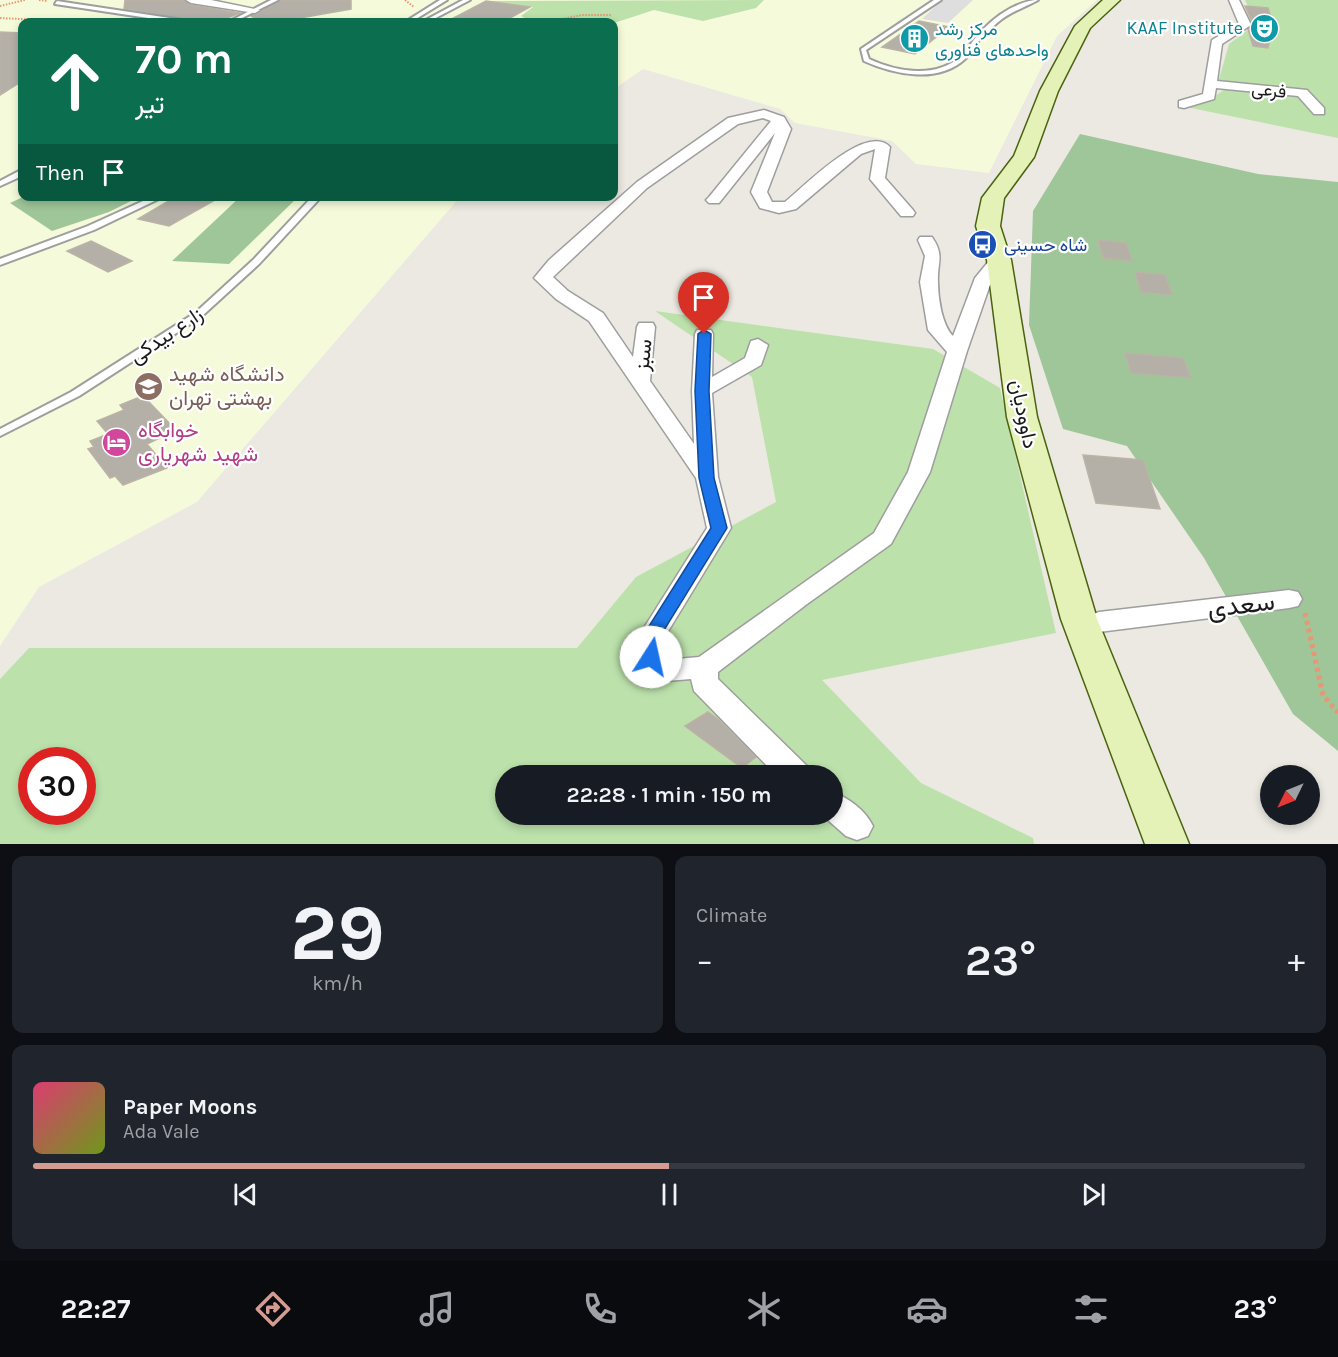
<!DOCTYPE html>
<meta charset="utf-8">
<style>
:root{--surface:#171b24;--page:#20242c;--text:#f1f3f6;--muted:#9ea1a6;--line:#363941;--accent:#d49c90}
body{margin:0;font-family:Karla,Vazirmatn,sans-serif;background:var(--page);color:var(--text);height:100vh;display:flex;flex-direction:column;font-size:22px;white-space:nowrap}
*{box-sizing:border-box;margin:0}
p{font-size:20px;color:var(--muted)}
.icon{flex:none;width:33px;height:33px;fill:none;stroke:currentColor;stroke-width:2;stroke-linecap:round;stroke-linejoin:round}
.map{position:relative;height:844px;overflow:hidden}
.panel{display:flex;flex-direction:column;gap:12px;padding:12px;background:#0d0f14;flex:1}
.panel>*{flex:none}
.hud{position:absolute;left:18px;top:18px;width:600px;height:183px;border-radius:12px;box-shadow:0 3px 9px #0003;background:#0b6e4f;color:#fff;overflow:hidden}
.needle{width:39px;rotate:227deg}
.buttons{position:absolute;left:1260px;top:765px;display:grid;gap:12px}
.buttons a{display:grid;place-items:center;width:60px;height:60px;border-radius:50%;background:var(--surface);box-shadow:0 3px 9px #0003;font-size:30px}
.speed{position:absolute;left:18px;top:747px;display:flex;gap:12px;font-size:30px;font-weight:700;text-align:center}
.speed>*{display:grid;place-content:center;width:78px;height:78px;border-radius:50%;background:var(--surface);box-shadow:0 3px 9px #0003;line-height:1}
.speed .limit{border:9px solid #d22;background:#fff;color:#111}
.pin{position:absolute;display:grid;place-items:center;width:51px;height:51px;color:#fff;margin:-62px -26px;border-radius:50% 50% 50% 0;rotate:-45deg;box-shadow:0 0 6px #0007}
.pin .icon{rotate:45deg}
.me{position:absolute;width:66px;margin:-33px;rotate:10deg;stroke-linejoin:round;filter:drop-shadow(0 0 4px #0008)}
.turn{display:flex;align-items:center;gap:21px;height:126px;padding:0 18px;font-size:27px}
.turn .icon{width:78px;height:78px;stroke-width:2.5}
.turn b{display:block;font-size:42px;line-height:51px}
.then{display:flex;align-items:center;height:57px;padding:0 18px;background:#0003;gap:12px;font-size:22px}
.big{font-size:45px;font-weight:600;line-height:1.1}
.panel .tile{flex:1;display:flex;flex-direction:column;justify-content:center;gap:9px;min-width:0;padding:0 21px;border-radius:12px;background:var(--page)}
.panel .dial{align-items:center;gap:0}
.dial b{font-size:78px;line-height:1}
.song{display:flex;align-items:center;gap:18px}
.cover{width:72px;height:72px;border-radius:9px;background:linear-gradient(135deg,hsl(340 70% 55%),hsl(80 70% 35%))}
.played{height:6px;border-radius:3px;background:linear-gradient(90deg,var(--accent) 50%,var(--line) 50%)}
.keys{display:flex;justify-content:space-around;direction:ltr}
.heat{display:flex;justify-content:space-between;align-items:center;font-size:33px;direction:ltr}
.panel .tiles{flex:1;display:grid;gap:12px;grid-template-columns:1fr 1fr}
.tile:last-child{grid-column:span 2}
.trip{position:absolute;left:495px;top:765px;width:348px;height:60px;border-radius:30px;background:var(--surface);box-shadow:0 3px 9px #0003;font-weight:600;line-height:60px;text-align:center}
.tab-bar{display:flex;height:96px;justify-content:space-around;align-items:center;background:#090b0e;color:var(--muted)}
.tab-bar .icon{width:42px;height:42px}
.tab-bar .current{color:var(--accent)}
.tab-bar b{font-size:27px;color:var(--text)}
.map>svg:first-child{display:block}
</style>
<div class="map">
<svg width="1338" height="844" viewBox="0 0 1338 844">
<rect width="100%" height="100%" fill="#ebe9e1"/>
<!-- education -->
<path fill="#f5fbda" d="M 0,0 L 1097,0 L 1057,36 L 989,173 L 916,164 L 892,141 L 795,123 L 780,109 L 643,69 L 614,89 L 614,22 L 22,22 L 22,196 L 460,197 L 197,502 L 39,587 L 0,646 Z"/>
<!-- grass -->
<path fill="#bce1ab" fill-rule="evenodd" d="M 764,0 L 756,8 L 703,21 L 654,10 L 614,23 L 532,22 L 521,16 L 533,7 L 486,1 Z
M 1245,0 L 1338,0 L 1338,138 L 1186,107 L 1211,99 L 1225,89 L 1312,96 L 1312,93 L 1306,92 L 1218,83 L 1229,44 L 1256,24 Z
M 655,311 L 933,349 L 1000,388 L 1056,633 L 822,680 L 921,783 L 1033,838 L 1034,844 L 0,844 L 0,679 L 29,648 L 577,648 L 636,577 L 776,502 L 752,377 ZM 32,760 L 82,760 L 82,812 L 32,812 ZM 506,776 L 832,776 L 832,814 L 506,814 Z"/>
<!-- forest -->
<path fill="#9fc699" d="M 1080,134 L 1258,174 L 1338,182 L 1338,751 L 1293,714 L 1204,558 L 1127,446 L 1063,429 L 1029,325 L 1033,211 Z
M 23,197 L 23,196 L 139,197 L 109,212 L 52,231 L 10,203 Z
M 240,197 L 298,197 L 229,264 L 172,261 Z"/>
<!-- parking -->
<path fill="#dedede" d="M 942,0 L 973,0 L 948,23 L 922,19 Z"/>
<!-- building -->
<path fill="#b4afa7" stroke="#bbb3a5" stroke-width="1.5" d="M 125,0 L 184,0 L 191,5 L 240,13 L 217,22 L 200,22 L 124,9 Z
M 280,0 L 351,0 L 351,9 L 277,22 L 261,22 L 251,16 Z
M 486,1 L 530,7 L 503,22 L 446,22 Z
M 1245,6 L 1268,8 L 1273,25 L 1268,48 L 1253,46 L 1248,29 L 1253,24 Z
M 919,21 L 949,27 L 915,54 L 882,47 Z
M 0,32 L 22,33 L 22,81 L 0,95 Z
M 177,196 L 222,196 L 169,226 L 138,219 Z
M 1098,240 L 1126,243 L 1132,261 L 1103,258 Z
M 91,241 L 132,261 L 108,272 L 67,251 Z
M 1135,272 L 1165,275 L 1172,295 L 1141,292 Z
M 1125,353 L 1183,358 L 1191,378 L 1131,373 Z
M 137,398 L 141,401 L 146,399 L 173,427 L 161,432 L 164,436 L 147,444 L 167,468 L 123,485 L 115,476 L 110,478 L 88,449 L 94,447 L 90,441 L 108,434 L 97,421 L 124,410 L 120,405 Z
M 1083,455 L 1143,460 L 1160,509 L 1096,503 Z
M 708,712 L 718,719 L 756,757 L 742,768 L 685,726 Z"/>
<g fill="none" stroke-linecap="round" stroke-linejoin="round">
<defs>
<path id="lane" d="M 271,0 L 278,0 L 234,22 L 228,22 Z
M 440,0 L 447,0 L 411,22 L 405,22 Z
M 463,0 L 470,0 L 428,22 L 422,22 Z
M 934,0 L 941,0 L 866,50 L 869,59 C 897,72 936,79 961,56 C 966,52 969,46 973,41 C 983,28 996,16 1011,8 C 1020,4 1028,0 1038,0 C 1024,8 1009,12 997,23 C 990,29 983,36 977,43 C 973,48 971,54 966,58 C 939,84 895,75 864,61 L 861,49 Z
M 57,1 L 183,20 L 186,22 L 175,22 L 55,4 Z
M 19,171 L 22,171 L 22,176 L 0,186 L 0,181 Z
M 154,196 L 165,196 L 94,230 L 0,265 L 0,259 L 88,226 Z
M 313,196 L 322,196 L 259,264 L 201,317 L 79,396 L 0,436 L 0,429 L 71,392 L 195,313 L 253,260 Z"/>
<path id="street" d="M 186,0 L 211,0 L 260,10 L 255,13 L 191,3 Z
M 1229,0 L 1239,0 L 1251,25 L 1222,44 L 1217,81 L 1307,90 L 1324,108 L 1324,114 L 1314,114 L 1298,96 L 1216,88 L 1214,99 L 1184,108 L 1179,107 L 1179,101 L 1203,94 L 1212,40 L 1239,24 Z
M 764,110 L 784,117 L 791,129 L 767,192 L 772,202 L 785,202 C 804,187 866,122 890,147 L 885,178 L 913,210 L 915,213 L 913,216 L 901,216 L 870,179 L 875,149 L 861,154 L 796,209 L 779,213 L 760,208 L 751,192 L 775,133 L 719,203 L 709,203 L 706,200 L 709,197 L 771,121 L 763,118 L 738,124 L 647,188 L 553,277 L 568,291 L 603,313 L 633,357 L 637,327 L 639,323 L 653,323 L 655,327 L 650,381 L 694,444 L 692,391 L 695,334 L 697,330 L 711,330 L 713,334 L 712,377 L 745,358 L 751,341 L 758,339 L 768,345 L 761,365 L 712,393 L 718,477 L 731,528 L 661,643 L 665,660 L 699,657 L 874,533 L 908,472 L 947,352 L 928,330 L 920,282 L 925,256 L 918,240 L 920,237 L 932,237 C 945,256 937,262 938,282 C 938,298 942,325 953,336 L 975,278 L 993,256 L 1005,256 L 1007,260 L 992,279 L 967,351 L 930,472 L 891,544 L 807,604 L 718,672 L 718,679 L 808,767 L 812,776 L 777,776 L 694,691 L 691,679 L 654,682 L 644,678 L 635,642 L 707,528 L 696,478 L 589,321 L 556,299 L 534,278 L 549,260 L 637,182 L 728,118 Z
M 1289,590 L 1298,592 L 1302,599 L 1298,606 L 1289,608 L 1099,632 L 1090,629 L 1086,622 L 1090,615 L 1099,612 Z
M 832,792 C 849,798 865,810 873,826 L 868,836 L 857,840 L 846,836 L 821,814 L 832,814 Z"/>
<path id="secondary" d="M 1103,0 L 1120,0 L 1090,28 L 1058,91 L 1034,157 L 1004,198 L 1000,226 L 1011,260 L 1037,417 L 1097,619 L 1189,844 L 1145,844 L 1061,619 L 1007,417 L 987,260 L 976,226 L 982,198 L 1014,156 L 1040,91 L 1075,26 Z"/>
</defs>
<!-- lane casing -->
<use href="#lane" stroke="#9e9e9e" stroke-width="4"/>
<!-- street casing -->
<use href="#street" stroke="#9e9e9e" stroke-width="3"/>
<!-- secondary casing -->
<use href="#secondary" stroke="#4b630f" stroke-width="3"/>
<!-- path-far1 -->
<path stroke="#ea9573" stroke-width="2" stroke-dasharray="1.5 1.5" stroke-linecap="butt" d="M 39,0 L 48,1
M 405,0 L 414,7
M 0,6 L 25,0
M 0,18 L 79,22
M 547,22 L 582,15 L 612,15"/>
<!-- path -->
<path stroke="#ea9573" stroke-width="5" stroke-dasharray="4 4" stroke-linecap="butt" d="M 1305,613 L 1323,695 L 1338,713"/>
<!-- lane -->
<use href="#lane" fill="#fff" fill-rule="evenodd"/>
<!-- street -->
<use href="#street" fill="#fff" fill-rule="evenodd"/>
<!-- secondary -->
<use href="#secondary" fill="#e4f2b8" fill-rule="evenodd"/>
</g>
<!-- route -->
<path fill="#1a73e8" stroke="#114b97" stroke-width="1.5" d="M 704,330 L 711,334 L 709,391 L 714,478 L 727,528 L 656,643 L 660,657 L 657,661 L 645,661 L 639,642 L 711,528 L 699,478 L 695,391 L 698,334 Z"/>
<!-- icons -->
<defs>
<symbol id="theatre-disc" viewBox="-11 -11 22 22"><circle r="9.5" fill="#0f9aa8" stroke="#fff"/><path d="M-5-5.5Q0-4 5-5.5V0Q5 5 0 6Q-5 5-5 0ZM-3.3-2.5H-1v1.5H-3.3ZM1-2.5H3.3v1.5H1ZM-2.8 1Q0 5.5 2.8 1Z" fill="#fff"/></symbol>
<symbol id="building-disc" viewBox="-11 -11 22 22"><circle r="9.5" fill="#0f9aa8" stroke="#fff"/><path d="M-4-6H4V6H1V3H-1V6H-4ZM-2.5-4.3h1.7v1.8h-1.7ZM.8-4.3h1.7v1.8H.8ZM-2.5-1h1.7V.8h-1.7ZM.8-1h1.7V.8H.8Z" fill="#fff"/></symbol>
<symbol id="bus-disc" viewBox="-11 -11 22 22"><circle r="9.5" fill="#1a4fb4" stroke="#fff"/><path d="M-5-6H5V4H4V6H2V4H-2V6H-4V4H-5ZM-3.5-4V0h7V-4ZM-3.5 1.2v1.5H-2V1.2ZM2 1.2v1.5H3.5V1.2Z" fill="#fff"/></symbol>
<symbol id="university-disc" viewBox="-11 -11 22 22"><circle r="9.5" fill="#8d6e63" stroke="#fff"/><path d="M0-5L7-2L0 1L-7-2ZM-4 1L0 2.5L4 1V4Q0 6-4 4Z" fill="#fff"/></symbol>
<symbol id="hotel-disc" viewBox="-11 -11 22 22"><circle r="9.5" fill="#d1479c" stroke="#fff"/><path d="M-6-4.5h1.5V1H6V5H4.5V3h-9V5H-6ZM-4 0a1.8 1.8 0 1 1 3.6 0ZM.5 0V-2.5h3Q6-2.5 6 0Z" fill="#fff"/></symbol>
</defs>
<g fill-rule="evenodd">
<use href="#theatre-disc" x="1248" y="12" width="33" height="33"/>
<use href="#building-disc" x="898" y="22" width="33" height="33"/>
<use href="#bus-disc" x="966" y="228" width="33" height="33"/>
<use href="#university-disc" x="132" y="370" width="33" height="33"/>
<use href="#hotel-disc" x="100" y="426" width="33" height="33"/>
</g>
<g text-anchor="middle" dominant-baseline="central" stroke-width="4.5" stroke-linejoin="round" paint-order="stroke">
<!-- far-culture labels -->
<g font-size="18" fill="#0d838f" stroke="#fff" text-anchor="end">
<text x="1243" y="28">KAAF Institute</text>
<text x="935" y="29" text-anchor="start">مرکز رشد<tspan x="935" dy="21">واحدهای فناوری</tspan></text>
</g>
<!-- far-street labels -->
<g font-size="18" fill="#1a1a1a" stroke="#fff">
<text transform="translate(1269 90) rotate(6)">فرعی</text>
</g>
<!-- far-transit labels -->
<g font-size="18" fill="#164399" stroke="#fff" text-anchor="start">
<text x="1004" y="245">شاه حسینی</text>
</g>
<!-- street labels -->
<g font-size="21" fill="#1a1a1a" stroke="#fff">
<text transform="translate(166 335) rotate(-34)">زارع بیدکی</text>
<text transform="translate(643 355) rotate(-84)">سبز</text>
<text transform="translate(1024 414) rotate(78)">داوودیان</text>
</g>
<!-- education labels -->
<g font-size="21" fill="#785e54" stroke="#fff" text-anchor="start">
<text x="169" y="374">دانشگاه شهید<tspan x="169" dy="24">بهشتی تهران</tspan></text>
</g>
<!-- hotel labels -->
<g font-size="21" fill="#b23c85" stroke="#fff" text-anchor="start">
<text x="138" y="430">خوابگاه<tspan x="138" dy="24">شهید شهریاری</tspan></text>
</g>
<!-- near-street labels -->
<g font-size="26" fill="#1a1a1a" stroke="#fff">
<text transform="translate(1241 605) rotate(-7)">سعدی</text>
</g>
</g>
</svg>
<div class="buttons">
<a><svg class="needle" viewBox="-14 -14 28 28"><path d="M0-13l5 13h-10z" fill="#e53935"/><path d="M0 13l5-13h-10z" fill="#9ea1a6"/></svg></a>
</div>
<div class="speed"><div class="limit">30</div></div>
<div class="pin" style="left:704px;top:334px;background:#d93025"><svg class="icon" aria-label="arrive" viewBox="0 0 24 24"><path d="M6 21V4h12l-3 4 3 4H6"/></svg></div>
<svg class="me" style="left:651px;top:657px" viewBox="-20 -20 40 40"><circle r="19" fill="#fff"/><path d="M0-13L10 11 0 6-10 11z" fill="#1a73e8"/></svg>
<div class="trip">22:28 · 1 min · 150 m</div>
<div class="hud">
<div class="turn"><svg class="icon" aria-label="ahead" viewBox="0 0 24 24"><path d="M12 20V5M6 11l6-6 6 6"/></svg><div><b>70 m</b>تیر</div></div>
<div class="then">Then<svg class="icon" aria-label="arrive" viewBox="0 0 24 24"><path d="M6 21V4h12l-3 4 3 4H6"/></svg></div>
</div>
</div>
<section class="panel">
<div class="tiles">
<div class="tile dial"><b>29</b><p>km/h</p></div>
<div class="tile"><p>Climate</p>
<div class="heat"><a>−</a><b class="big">23°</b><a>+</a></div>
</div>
<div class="tile">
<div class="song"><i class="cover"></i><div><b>Paper Moons</b><p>Ada Vale</p></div></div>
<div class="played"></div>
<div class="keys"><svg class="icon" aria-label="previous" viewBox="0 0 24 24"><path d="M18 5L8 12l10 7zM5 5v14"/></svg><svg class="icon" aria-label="pause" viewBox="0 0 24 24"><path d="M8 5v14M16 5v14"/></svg><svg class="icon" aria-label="next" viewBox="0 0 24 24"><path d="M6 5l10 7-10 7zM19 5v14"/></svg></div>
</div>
</div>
</section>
<nav class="tab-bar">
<b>22:27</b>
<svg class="icon current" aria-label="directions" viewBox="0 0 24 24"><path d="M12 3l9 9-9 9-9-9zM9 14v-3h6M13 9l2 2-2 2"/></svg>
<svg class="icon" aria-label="music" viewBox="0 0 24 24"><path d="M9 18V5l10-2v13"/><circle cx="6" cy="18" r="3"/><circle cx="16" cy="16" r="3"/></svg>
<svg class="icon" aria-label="phone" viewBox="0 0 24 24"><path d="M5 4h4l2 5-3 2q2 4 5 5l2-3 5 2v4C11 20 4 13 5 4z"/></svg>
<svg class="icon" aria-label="climate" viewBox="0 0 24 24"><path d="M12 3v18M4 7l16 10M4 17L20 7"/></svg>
<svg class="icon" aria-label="car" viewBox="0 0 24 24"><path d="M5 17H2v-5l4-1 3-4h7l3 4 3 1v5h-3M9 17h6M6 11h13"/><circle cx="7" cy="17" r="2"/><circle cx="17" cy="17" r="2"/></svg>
<svg class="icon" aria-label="filters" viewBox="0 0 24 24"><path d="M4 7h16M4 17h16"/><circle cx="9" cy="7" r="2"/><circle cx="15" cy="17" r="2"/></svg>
<b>23°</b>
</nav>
